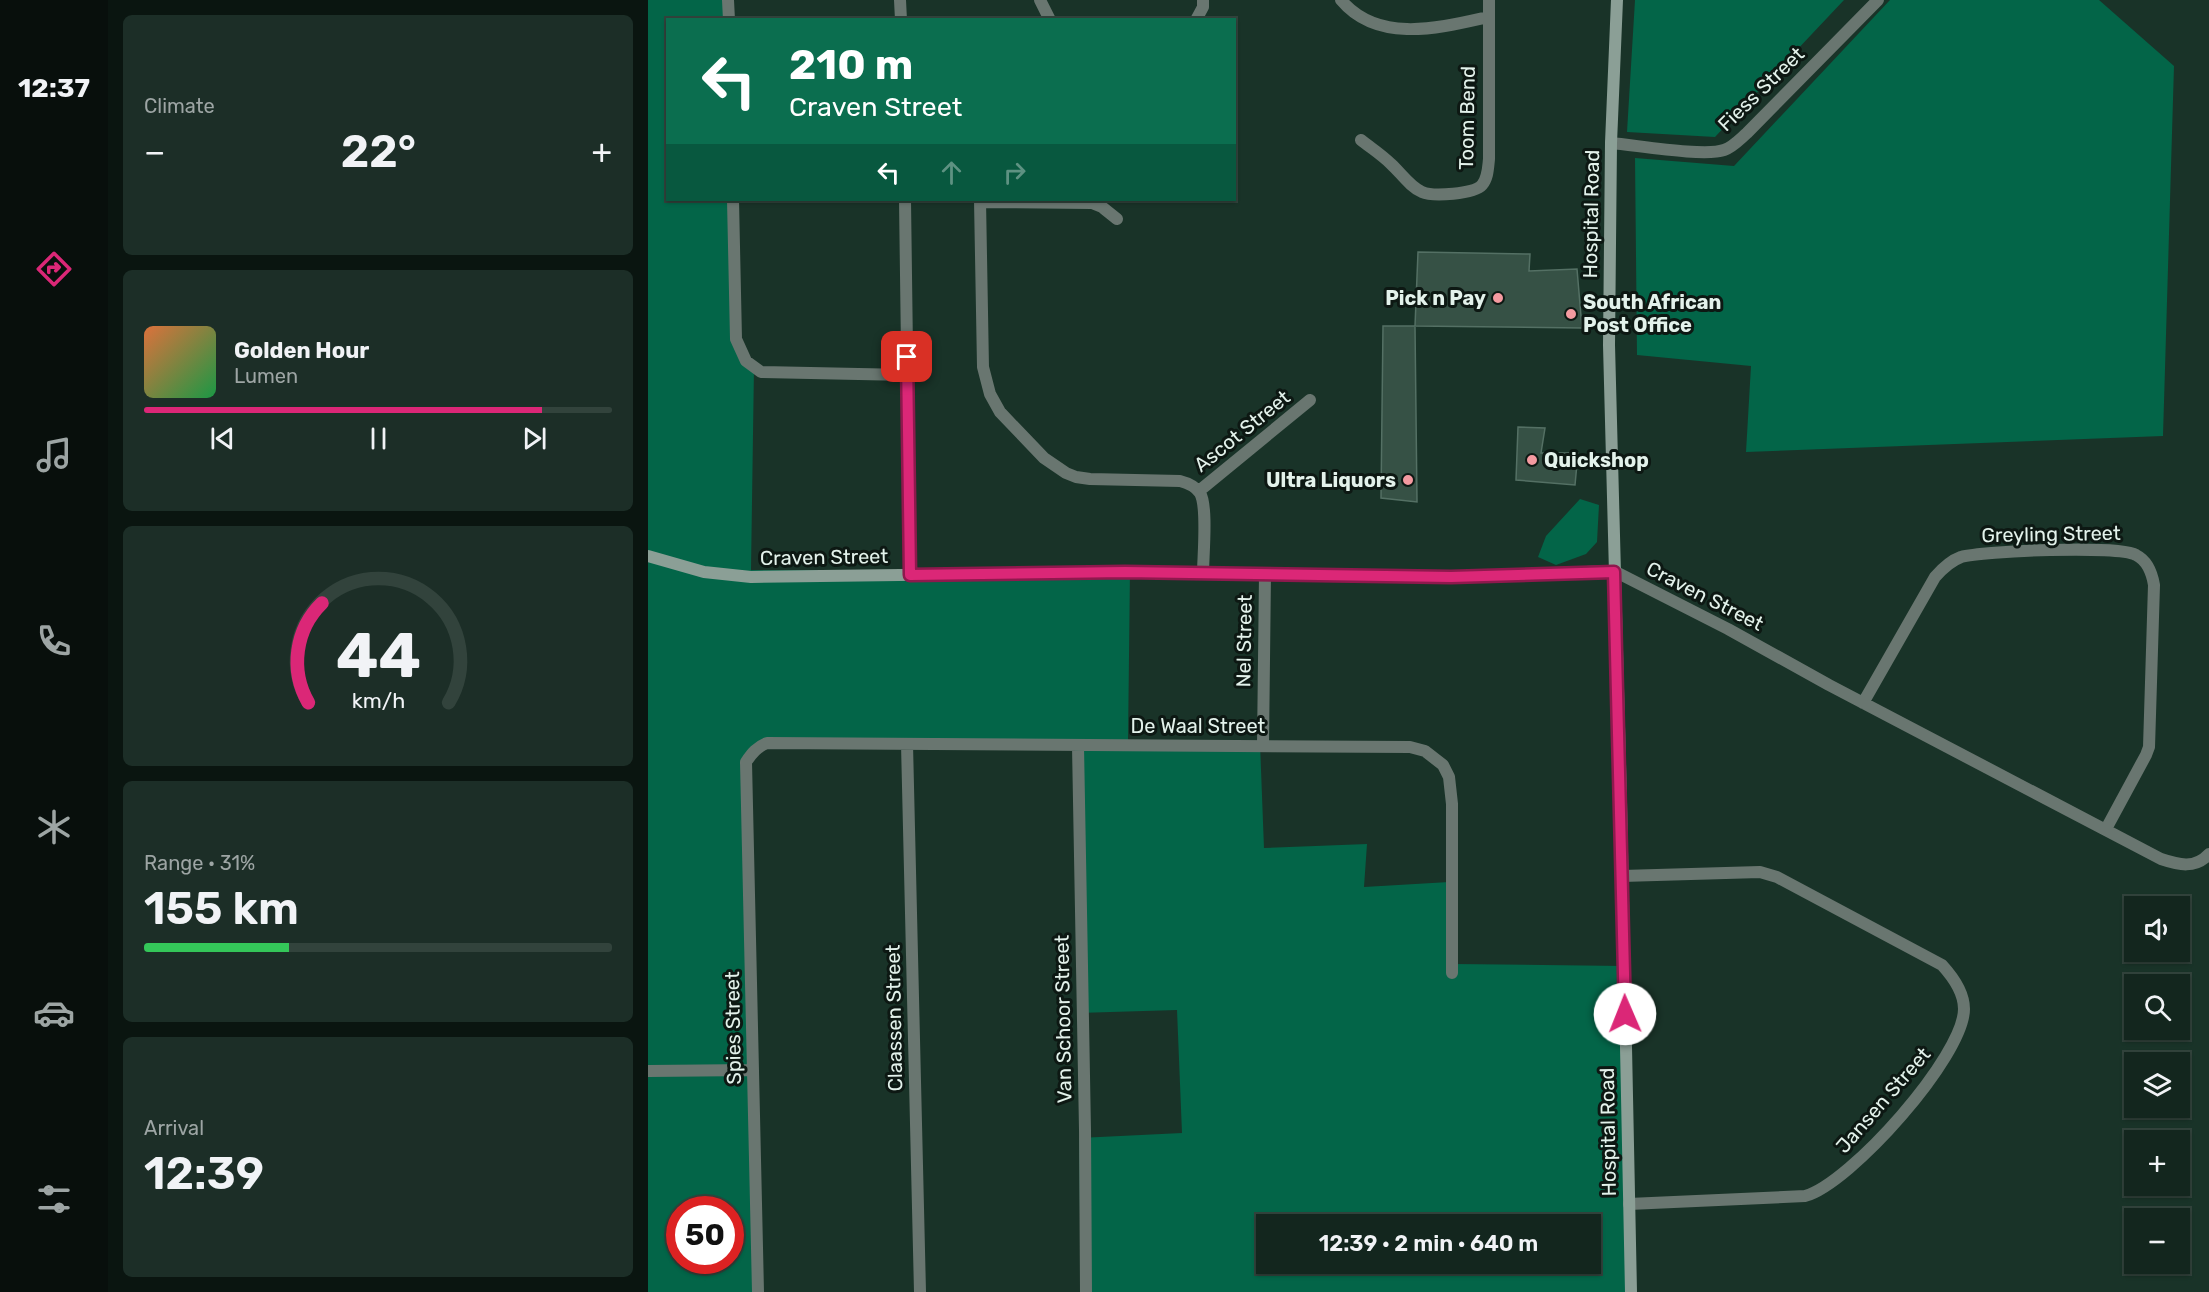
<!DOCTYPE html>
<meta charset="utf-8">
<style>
:root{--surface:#13261e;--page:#1c2e27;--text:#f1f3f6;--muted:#9da5a4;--line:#32433c;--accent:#db2777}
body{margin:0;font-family:Rubik,sans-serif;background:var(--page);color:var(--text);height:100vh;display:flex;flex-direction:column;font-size:22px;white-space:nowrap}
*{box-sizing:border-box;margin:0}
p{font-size:20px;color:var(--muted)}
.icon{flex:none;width:33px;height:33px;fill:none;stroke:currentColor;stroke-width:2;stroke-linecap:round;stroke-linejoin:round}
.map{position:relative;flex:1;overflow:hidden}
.details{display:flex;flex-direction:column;gap:15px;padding:15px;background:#0a1510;width:540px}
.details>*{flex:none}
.banner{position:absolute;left:18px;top:18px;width:570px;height:183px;border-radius:0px;box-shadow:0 2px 4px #0004,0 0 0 2px var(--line);background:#0b6e4f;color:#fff;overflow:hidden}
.tools{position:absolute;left:1476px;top:896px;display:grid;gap:12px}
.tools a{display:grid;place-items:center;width:66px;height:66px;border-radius:0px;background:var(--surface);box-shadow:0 2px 4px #0004,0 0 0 2px var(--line);font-size:30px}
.speed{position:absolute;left:18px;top:1196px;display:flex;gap:12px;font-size:30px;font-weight:700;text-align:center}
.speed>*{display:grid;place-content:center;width:78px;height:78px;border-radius:50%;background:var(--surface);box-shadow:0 2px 4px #0004,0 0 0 2px var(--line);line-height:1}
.speed .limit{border:9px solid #d22;background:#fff;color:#111}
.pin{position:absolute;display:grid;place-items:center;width:51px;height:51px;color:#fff;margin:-26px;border-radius:12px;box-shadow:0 3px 9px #0006}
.me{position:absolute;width:66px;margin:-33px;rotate:359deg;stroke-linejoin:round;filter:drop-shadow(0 0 4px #0008)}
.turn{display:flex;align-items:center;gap:21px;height:126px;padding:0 24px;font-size:27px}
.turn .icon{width:78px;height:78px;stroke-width:2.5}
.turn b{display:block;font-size:42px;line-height:51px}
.lanes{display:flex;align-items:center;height:57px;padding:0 24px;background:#0003;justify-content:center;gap:30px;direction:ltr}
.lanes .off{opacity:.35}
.big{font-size:45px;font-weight:600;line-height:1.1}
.details .card{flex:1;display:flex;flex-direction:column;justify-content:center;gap:9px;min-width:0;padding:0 21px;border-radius:9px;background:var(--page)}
.details .dial{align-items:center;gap:0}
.dial svg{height:156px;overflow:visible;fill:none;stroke:var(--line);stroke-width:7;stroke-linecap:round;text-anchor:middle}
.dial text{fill:var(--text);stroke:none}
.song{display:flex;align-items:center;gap:18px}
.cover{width:72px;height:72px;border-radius:9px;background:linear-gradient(135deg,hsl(20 70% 55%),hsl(140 70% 35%))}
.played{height:6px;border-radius:3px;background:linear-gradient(90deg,var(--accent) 85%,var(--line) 85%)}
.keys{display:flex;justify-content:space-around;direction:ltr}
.heat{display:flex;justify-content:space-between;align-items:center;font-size:33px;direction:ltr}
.charge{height:9px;border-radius:4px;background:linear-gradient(90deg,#34c759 31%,var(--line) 0)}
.trip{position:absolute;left:608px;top:1214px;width:345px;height:60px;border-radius:0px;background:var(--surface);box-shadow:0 2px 4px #0004,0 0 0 2px var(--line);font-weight:600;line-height:60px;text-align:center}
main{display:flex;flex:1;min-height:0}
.tab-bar{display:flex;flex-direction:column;width:108px;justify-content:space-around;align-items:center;background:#080f0c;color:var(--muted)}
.tab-bar .icon{width:42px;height:42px}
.tab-bar .active{color:var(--accent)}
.tab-bar b{font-size:27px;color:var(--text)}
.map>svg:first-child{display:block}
</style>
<main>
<nav class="tab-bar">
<b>12:37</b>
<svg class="icon active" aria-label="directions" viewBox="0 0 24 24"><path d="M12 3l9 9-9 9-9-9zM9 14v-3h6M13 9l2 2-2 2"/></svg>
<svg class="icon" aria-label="music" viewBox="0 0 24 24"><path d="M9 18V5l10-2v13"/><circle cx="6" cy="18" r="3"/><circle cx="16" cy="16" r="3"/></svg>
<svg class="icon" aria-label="phone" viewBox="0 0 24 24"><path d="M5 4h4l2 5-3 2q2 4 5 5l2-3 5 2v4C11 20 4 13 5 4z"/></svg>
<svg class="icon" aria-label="climate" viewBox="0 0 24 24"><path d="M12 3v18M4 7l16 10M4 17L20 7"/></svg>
<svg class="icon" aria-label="car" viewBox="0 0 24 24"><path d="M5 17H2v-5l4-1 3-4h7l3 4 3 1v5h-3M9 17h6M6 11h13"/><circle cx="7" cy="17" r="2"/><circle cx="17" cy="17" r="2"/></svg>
<svg class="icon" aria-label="filters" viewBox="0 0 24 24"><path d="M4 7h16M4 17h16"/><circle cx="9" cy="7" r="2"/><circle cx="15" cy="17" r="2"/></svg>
</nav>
<section class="details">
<div class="card"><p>Climate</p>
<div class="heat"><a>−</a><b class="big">22°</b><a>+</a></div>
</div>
<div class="card">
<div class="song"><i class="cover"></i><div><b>Golden Hour</b><p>Lumen</p></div></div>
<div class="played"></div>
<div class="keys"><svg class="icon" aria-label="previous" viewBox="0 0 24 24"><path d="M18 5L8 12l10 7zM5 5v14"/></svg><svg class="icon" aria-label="pause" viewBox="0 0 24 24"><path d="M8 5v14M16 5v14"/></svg><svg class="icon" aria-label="next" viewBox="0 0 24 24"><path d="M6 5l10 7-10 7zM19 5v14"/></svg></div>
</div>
<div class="card dial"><svg viewBox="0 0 100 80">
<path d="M14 69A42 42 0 1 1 86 69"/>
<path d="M14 69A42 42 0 0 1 21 18" stroke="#db2777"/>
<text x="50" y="56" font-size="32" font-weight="700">44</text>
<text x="50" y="72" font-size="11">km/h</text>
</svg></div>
<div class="card"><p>Range · 31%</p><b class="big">155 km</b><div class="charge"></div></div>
<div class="card"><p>Arrival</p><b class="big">12:39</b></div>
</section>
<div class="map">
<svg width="1561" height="1292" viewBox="0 0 1561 1292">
<rect width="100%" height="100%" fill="#193328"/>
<!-- green -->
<path fill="#036548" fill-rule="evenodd" d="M 0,0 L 75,0 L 76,19 L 20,20 L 20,200 L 81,200 L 86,344 L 106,367 L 103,570 L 482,570 L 480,743 L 612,743 L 616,848 L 719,844 L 716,887 L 801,882 L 805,964 L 975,966 L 982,1292 L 433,1292 L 431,1138 L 534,1133 L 529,1010 L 430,1013 L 427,743 L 119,741 L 95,763 L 106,1292 L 0,1292 ZM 32,1209 L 82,1209 L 82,1260 L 32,1260 ZM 618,1224 L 942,1224 L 942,1263 L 618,1263 Z
M 987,0 L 1196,0 L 1067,137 L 979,132 Z
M 1242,0 L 1451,0 L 1526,66 L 1515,436 L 1098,452 L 1103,366 L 989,355 L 987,158 L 1086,166 Z
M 932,499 L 951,505 L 949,542 L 938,554 L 908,565 L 890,557 L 898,536 Z"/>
<!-- building -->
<path fill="#365145" stroke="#547064" stroke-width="1.5" d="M 770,252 L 882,254 L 881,271 L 929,269 L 934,328 L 767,326 Z
M 735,326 L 767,326 L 769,502 L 733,498 Z
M 870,427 L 897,428 L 893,453 L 930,453 L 927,485 L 868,480 Z"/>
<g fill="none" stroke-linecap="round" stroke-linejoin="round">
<!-- street -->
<path stroke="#697670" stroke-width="12" d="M 80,0 L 81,20
M 252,0 L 253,20
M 392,0 L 402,20
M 693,0 C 730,44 791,28 840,17
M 548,20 L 555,7 L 555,0
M 713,140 C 723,148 734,155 743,164 C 753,173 762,187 774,192 C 785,197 826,194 834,185 C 840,178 840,168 841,159 L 841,0
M 963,143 C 988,145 1056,157 1076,150 C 1085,147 1092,139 1099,133 L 1230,0
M 85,200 L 88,339 L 98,361 L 113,372 L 259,375
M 257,200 L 262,575
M 332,200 L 335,367 L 342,394 L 352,412 L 396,458 L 418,473 L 428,477 L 442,479 L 532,481 C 540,483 547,486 552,493 C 560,506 555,556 555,574
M 332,202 L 444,203 L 454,207 L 469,219
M 551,491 L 662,400
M 966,571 L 1080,629 L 1181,685 L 1513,859 C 1531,865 1547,869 1561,854
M 1215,703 L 1287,577 C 1294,569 1302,561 1313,557 C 1334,551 1471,545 1488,555 C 1500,561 1504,573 1506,585 L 1501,747 L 1498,755 L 1458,829
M 259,744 L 272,1292
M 615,745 L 617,574
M 430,746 L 437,1130 L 438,1292
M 974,876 L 1112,872 L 1129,877 L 1294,965 C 1305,977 1316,992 1316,1009 C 1316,1056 1202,1184 1157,1196 L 981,1204
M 0,1071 L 105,1070
M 110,1292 L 98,762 C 104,753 109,747 119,743 L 762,747 L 777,751 L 795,765 L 801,777 L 804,804 L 804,973"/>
<!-- secondary -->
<path stroke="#8b9f96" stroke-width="12" d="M 969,0 L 963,143 L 961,345 L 973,802 L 983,1292
M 0,556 L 56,572 L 103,577 L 477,572 L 803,577 L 966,571"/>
</g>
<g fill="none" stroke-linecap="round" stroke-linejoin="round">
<defs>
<path id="route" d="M 259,357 L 262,575 L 477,572 L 803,577 L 966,572 L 977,1014"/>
</defs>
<!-- route casing -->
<use href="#route" stroke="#8e194d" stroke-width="15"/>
<!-- route -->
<use href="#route" stroke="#db2777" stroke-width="10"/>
</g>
<!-- markers -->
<g fill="#f49aa0" stroke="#0d1813" stroke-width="2">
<circle cx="850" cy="298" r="6"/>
<circle cx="923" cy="314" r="6"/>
<circle cx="884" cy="460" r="6"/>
<circle cx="760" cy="480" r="6"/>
</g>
<g text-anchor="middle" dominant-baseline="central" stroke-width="6" stroke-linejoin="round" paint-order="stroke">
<!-- street labels -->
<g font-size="20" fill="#e3f2eb" stroke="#0d1813">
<text transform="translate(1113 89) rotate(-44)">Fiess Street</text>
<text transform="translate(819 118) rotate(-89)">Toom Bend</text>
<text transform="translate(943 214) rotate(-89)">Hospital Road</text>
<text transform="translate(594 431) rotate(-39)">Ascot Street</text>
<text transform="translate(1403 534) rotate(-1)">Greyling Street</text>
<text transform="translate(176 557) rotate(-1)">Craven Street</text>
<text transform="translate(1057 596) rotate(27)">Craven Street</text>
<text transform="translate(596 641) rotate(-89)">Nel Street</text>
<text x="550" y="726">De Waal Street</text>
<text transform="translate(246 1018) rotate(-91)">Claassen Street</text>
<text transform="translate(415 1019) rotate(-91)">Van Schoor Street</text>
<text transform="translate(85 1028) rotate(-91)">Spies Street</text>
<text transform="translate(1235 1100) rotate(-49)">Jansen Street</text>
<text transform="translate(960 1132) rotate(-91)">Hospital Road</text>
</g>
<!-- poi labels -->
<g font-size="20" font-weight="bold" fill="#e3f2eb" stroke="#0d1813" text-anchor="end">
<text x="838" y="298">Pick n Pay</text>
<text x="935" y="302" text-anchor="start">South African<tspan x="935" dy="23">Post Office</tspan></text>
<text x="896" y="460" text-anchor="start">Quickshop</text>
<text x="748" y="480">Ultra Liquors</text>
</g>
</g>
</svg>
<div class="tools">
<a><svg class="icon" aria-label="sound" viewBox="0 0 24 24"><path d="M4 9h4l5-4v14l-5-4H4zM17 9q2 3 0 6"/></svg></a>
<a><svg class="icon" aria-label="search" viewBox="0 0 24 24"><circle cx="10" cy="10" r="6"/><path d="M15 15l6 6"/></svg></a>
<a><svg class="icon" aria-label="layers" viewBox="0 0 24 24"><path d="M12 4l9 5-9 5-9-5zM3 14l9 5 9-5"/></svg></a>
<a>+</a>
<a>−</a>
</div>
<div class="speed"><div class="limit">50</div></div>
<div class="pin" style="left:259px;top:357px;background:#d93025"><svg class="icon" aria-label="arrive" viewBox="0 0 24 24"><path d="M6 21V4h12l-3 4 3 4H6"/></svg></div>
<svg class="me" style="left:977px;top:1014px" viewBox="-20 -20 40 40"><circle r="19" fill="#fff"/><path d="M0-13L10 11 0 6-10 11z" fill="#db2777"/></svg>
<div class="trip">12:39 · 2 min · 640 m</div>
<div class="banner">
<div class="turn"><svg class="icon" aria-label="left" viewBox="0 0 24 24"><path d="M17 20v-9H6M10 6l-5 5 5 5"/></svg><div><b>210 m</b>Craven Street</div></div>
<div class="lanes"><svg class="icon" aria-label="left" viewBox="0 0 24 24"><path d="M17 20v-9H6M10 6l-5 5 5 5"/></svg><svg class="icon off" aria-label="ahead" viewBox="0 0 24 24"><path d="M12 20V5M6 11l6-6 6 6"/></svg><svg class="icon off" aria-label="right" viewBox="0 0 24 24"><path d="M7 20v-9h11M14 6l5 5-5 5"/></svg></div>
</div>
</div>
</main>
